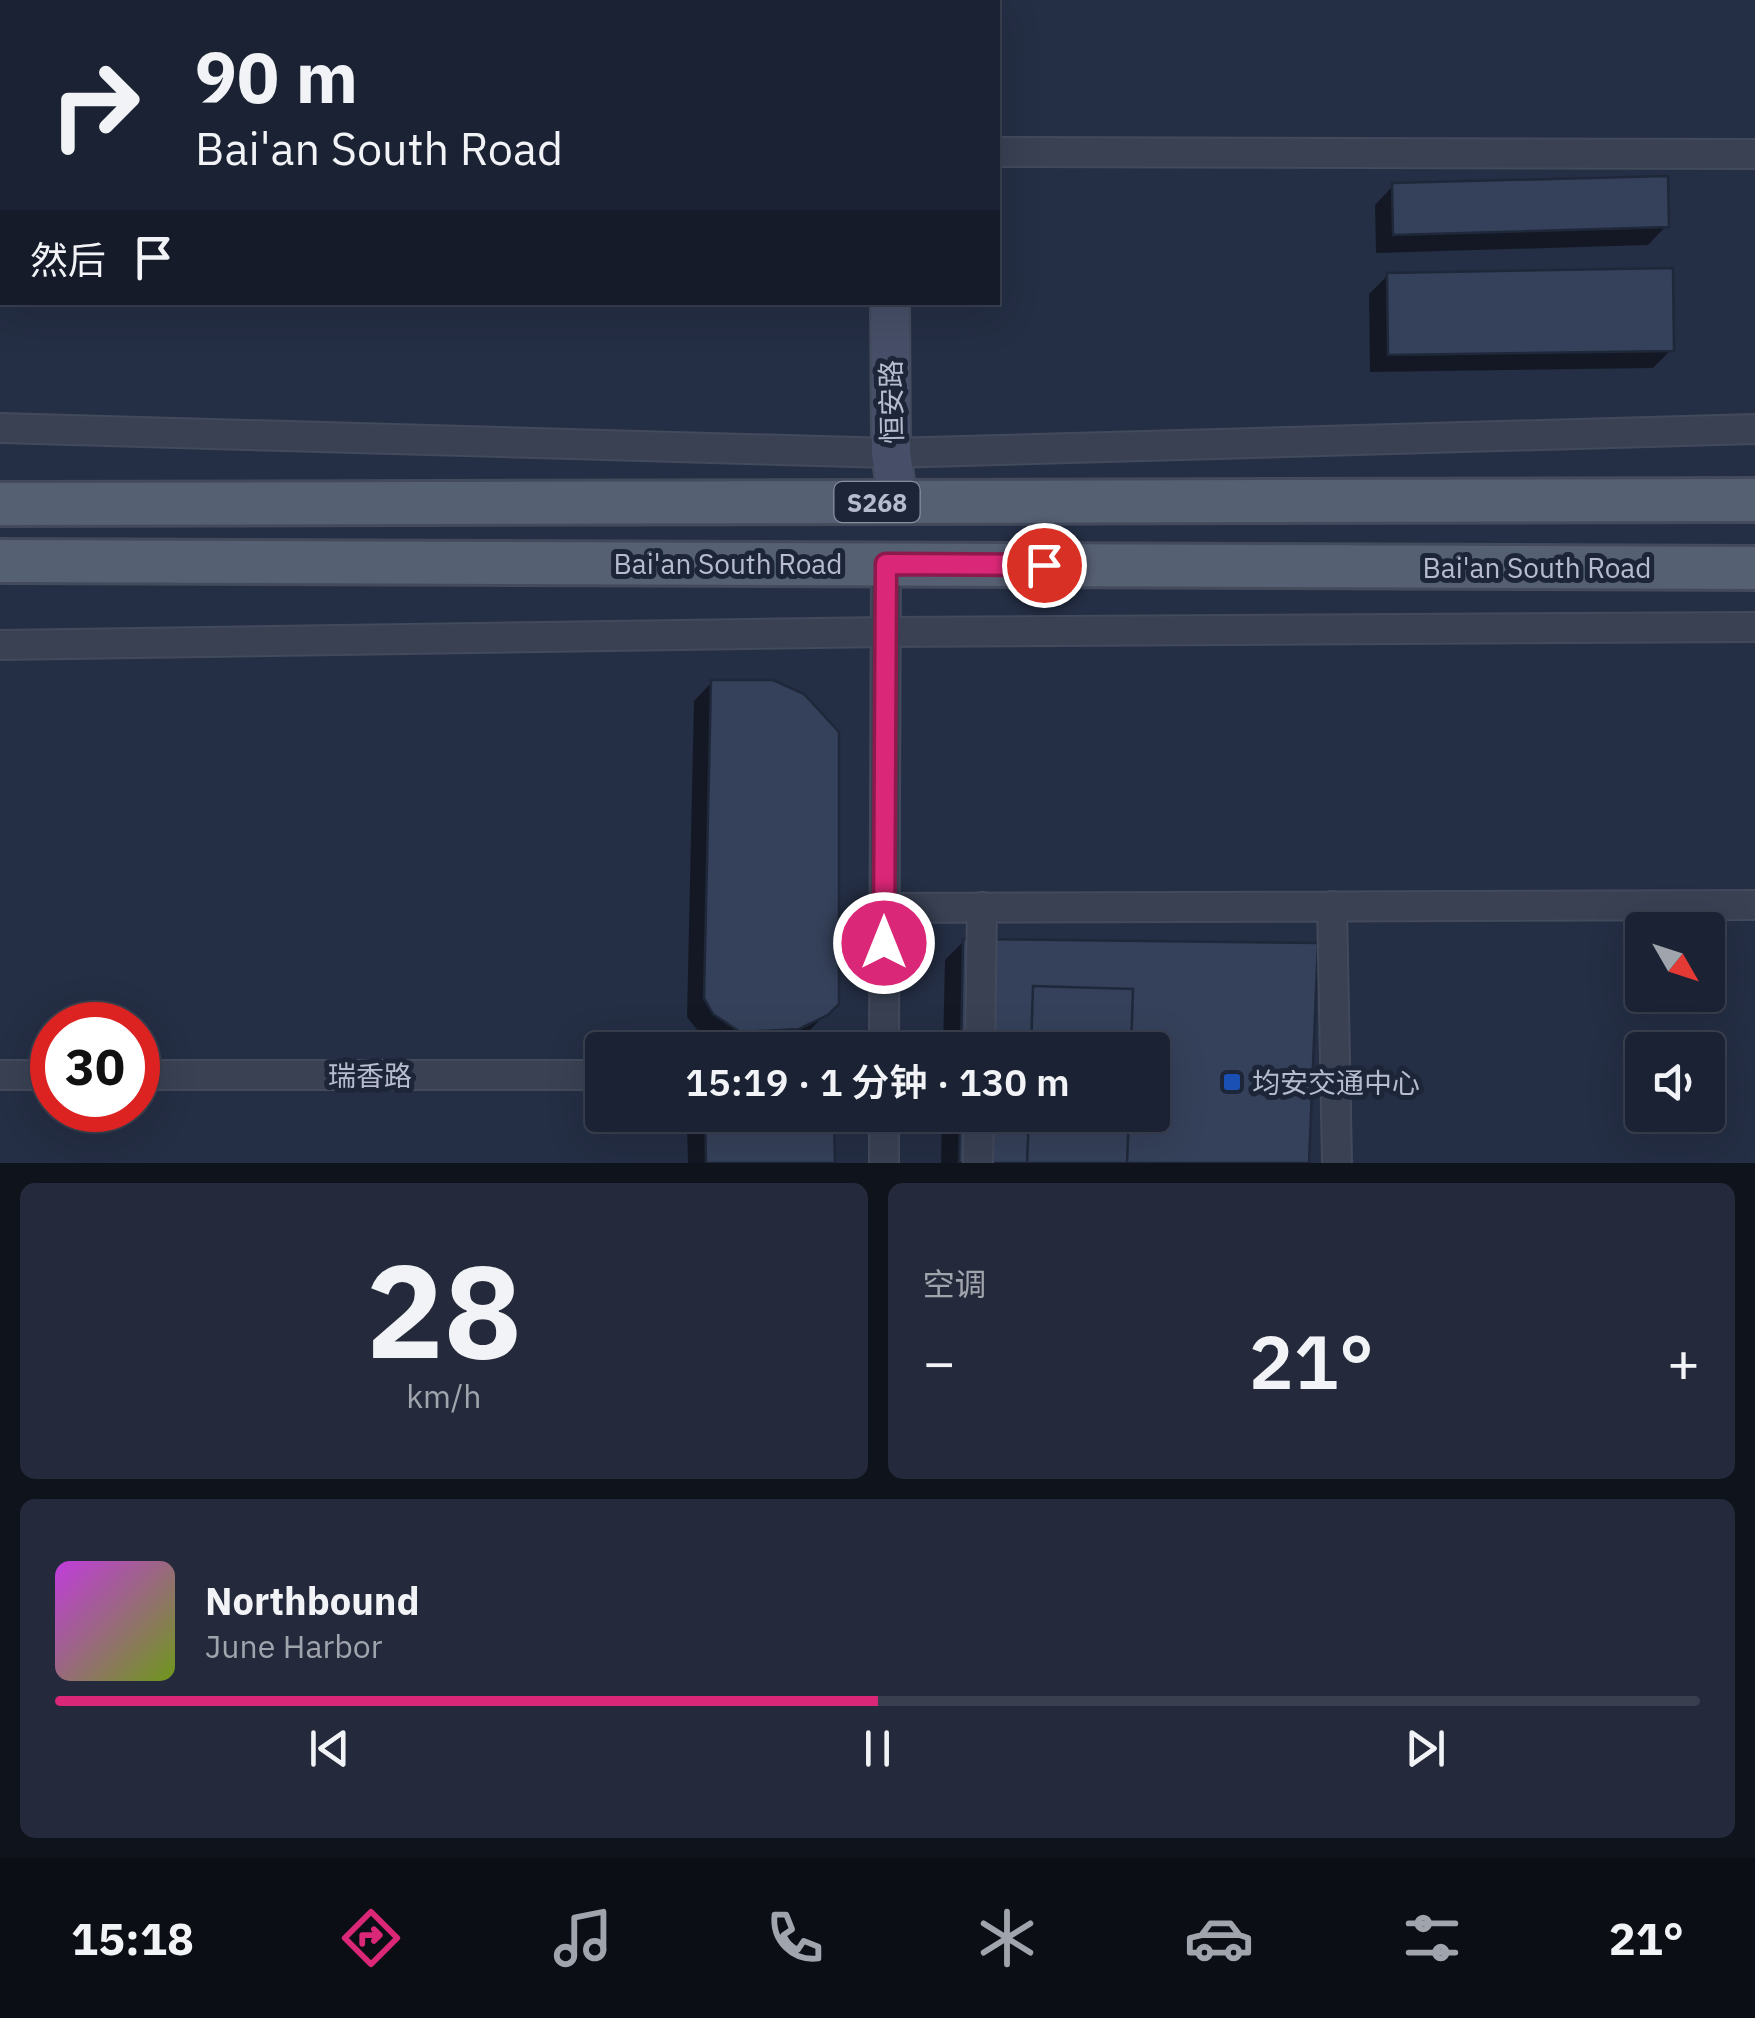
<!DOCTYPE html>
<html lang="zh">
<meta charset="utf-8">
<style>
:root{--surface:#1b2233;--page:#242a3b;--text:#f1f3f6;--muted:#a0a4ac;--line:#393f4e;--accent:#db2777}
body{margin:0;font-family:"IBM Plex Sans","Noto Sans SC",sans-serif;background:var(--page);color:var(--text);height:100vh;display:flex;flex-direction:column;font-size:38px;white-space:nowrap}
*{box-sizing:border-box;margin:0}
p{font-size:32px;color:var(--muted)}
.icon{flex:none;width:55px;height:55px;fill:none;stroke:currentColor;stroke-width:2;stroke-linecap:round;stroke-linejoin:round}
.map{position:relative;height:1163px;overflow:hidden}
.side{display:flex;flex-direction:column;gap:20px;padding:20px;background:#0f131c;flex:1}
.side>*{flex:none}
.guide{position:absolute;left:0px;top:0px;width:1000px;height:305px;box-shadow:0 10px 40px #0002,0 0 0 2px var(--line);background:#1b2233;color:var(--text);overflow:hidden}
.needle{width:65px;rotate:129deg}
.tools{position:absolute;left:1625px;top:912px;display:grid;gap:20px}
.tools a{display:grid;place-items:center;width:100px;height:100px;border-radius:10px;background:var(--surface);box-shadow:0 10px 40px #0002,0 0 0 2px var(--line);font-size:50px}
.speed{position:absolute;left:30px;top:1002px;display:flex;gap:20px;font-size:50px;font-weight:700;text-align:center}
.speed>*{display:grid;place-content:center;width:130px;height:130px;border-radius:50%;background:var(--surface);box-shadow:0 10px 40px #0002,0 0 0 2px var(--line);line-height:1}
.speed .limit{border:15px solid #d22;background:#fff;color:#111}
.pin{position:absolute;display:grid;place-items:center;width:85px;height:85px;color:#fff;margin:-42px;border:5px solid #fff;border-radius:50%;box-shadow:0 2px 10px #0007}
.me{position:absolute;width:110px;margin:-55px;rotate:0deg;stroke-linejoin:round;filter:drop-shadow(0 0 8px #0008)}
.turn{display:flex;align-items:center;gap:35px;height:210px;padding:0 30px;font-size:45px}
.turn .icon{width:130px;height:130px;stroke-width:2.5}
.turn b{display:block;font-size:70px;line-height:85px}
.then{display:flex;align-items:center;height:95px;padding:0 30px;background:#0003;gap:20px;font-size:38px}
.big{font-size:75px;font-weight:600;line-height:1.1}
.side .tile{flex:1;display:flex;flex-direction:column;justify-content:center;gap:15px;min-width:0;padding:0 35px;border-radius:15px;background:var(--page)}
.side .dial{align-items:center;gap:0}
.dial b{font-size:130px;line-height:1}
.song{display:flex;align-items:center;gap:30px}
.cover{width:120px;height:120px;border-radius:15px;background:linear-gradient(135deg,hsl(290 70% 55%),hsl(80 70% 35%))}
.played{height:10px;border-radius:5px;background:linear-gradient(90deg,var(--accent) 50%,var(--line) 50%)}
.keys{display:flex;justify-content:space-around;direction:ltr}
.heat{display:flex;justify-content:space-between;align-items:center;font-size:55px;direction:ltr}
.side .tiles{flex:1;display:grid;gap:20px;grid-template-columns:1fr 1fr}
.tile:last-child{grid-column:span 2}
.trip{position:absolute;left:585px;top:1032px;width:585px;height:100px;border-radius:10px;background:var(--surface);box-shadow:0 10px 40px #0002,0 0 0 2px var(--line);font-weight:600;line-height:100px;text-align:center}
.tabs{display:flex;height:160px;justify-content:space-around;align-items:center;background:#0b0e14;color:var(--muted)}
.tabs .icon{width:70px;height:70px}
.tabs .selected{color:var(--accent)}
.tabs b{font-size:45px;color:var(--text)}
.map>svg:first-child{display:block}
</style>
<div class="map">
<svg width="1755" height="1163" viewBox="0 0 1755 1163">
<rect width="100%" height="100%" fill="#242e44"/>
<!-- shadow -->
<path fill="#0007" d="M 1393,186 L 1666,226 L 1648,245 L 1376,253 L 1375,205 Z
M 1388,275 L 1671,350 L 1653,368 L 1370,372 L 1369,294 Z
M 712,682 L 836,1003 L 807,1033 L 779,1046 L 720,1049 L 707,1042 L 687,1017 L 694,701 Z
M 964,941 L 1315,945 L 1306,1163 L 941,1163 L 942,1115 L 1152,1115 L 1152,1050 L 943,1050 L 945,960 Z
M 696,1115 L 831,1115 L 832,1163 L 688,1163 L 687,1124 Z"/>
<!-- building -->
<path fill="#35415a" stroke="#1f283a" stroke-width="2.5" d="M 1668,176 L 1669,227 L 1393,235 L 1392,183 Z
M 1673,268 L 1674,351 L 1388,355 L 1387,273 Z
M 711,680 L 773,680 L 804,694 L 839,732 L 839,1004 L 828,1015 L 799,1029 L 740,1032 L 713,1014 L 704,998 Z
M 963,939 L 1318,943 L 1309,1163 L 959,1163 L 960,1115 L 1152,1115 L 1152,1050 L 961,1050 Z
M 1033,986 L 1133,989 L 1131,1050 L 1031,1050 Z
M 705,1115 L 834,1115 L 835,1163 L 706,1163 Z
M 1029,1115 L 1129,1115 L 1127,1163 L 1027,1163 Z"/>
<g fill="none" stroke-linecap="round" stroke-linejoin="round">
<defs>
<path id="street" d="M 998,152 L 1755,154
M 0,228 L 2,228
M 0,428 L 891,453 L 1755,429
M 0,645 L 886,632 L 1755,627
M 1332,906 L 1337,1163
M 884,908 L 1755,905
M 884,1050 L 886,564
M 980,1050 L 982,907
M 0,1075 L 52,1075
M 138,1075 L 602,1075
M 884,1163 L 884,1115
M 978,1163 L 979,1115"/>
<path id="secondary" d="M 887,0 L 887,2
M 890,302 L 891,453 L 898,502"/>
<path id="primary" d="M 0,504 L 1755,500
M 0,561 L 1755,568"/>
</defs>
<!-- street casing -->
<use href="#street" stroke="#424a5c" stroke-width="32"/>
<!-- secondary casing -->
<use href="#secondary" stroke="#424a5c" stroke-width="42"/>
<!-- primary casing -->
<use href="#primary" stroke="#424a5c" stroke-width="48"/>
<!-- street -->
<use href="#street" stroke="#394153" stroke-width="28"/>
<!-- secondary -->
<use href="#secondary" stroke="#464f67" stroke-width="38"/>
<!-- primary -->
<use href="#primary" stroke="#566073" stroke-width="42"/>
</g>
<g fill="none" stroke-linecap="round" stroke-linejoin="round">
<defs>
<path id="route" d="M 884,943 L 886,564 L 1044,565"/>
</defs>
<!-- route casing -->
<use href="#route" stroke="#8e194d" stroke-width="25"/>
<!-- route -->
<use href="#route" stroke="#db2777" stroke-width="18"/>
</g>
<!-- markers -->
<rect fill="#1a4fb4" stroke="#1d2639" stroke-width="4" x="1222" y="1072" width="20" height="20" rx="5"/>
<g text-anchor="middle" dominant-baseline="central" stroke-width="10" stroke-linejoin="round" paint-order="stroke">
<!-- shield labels -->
<rect fill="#1d2639" stroke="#888fa1" stroke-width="2.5" x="834.5" y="482" width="85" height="40" rx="8"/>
<g font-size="25" font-weight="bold" fill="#b6bccd">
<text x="877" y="502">S268</text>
</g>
<!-- street labels -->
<g font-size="28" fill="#b6bccd" stroke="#1d2639">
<text transform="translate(891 402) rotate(-91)">恒安路</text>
<text x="728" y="563">Bai'an South Road</text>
<text x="1537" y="567">Bai'an South Road</text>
<text x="370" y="1075">瑞香路</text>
</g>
<!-- poi labels -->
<g font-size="28" fill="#b6bccd" stroke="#1d2639" text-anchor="start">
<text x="1252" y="1082">均安交通中心</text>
</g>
</g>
</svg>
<div class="tools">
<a><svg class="needle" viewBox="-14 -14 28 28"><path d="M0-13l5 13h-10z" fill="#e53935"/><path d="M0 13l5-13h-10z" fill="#a0a4ac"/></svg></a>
<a><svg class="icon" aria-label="sound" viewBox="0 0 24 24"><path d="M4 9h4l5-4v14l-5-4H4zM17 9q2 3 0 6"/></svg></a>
</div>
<div class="speed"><div class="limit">30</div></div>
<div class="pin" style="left:1044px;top:565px;background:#d93025"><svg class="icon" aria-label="arrive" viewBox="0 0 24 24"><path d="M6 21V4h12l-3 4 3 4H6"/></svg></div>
<svg class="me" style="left:884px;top:943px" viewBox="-20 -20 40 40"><circle r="17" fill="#db2777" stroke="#fff" stroke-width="3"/><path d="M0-11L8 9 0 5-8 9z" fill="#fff"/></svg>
<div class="trip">15:19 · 1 分钟 · 130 m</div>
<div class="guide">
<div class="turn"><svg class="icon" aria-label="right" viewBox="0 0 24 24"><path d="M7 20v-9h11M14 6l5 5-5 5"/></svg><div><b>90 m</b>Bai'an South Road</div></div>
<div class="then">然后<svg class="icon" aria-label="arrive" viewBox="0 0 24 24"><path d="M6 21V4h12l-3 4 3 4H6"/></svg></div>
</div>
</div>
<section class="side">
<div class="tiles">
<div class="tile dial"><b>28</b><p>km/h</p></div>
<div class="tile"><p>空调</p>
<div class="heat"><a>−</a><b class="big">21°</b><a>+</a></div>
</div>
<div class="tile">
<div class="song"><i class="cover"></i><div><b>Northbound</b><p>June Harbor</p></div></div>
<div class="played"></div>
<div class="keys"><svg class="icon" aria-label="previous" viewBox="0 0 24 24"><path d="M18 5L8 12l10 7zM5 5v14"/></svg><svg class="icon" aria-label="pause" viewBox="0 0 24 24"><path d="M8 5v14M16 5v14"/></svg><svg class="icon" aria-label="next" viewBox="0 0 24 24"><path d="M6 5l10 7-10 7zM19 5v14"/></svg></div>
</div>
</div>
</section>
<nav class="tabs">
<b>15:18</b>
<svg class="icon selected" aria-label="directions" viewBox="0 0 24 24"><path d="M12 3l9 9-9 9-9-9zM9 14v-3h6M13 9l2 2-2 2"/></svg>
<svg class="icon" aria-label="music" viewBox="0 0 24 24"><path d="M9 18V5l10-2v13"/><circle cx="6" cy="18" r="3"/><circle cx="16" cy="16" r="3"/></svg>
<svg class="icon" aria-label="phone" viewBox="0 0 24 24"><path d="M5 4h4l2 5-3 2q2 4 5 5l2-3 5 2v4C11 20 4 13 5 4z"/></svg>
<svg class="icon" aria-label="climate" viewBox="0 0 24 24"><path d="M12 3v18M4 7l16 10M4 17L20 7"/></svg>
<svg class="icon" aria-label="car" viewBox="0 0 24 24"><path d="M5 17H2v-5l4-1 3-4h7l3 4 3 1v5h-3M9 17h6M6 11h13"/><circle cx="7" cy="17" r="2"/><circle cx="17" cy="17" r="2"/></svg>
<svg class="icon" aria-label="filters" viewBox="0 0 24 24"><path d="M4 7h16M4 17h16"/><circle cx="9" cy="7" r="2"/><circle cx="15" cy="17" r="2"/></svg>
<b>21°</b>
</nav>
